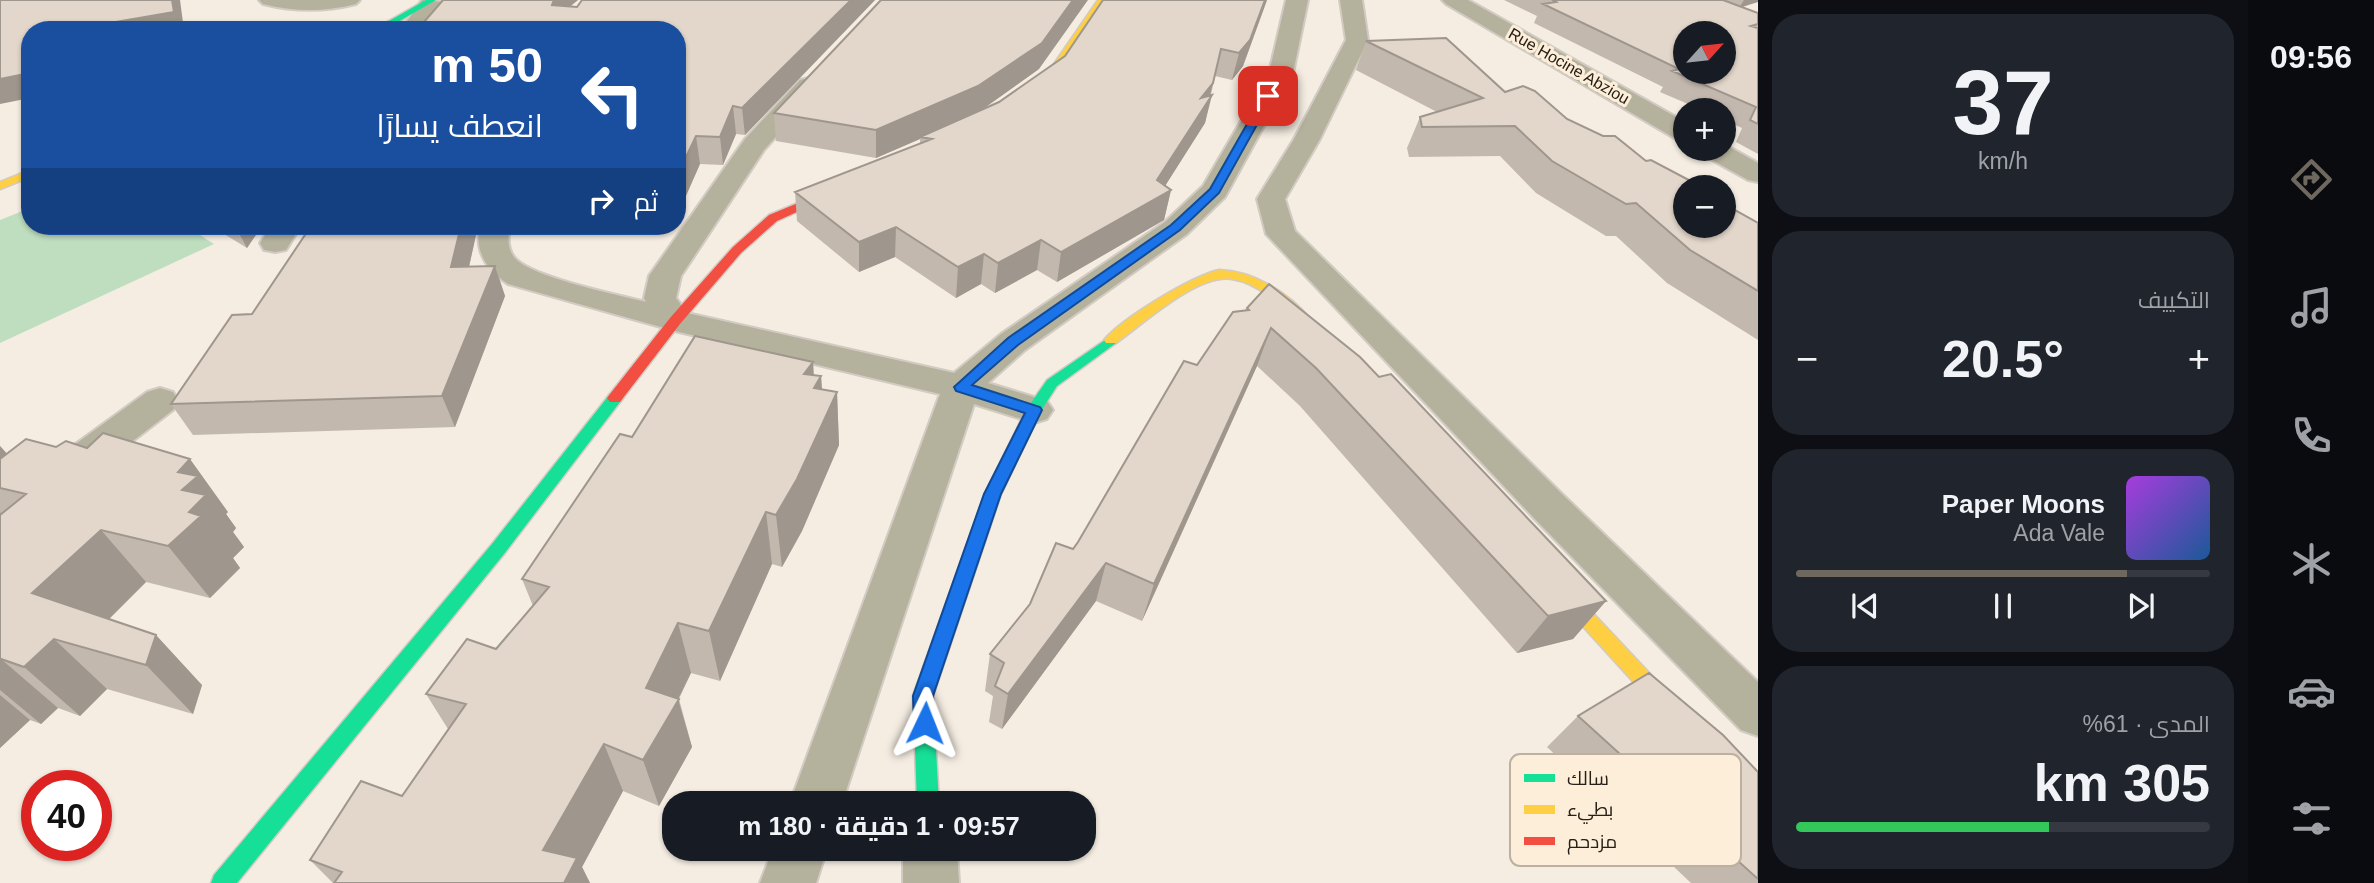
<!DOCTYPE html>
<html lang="ar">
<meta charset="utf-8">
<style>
:root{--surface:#171b24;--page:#20242c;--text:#f1f3f6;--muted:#9ea1a6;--line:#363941;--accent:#6f685e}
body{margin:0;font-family:Helvetica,Cairo,sans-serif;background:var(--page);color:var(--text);direction:rtl;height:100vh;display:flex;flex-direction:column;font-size:26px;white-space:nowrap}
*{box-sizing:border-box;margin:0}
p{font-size:23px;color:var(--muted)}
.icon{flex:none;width:38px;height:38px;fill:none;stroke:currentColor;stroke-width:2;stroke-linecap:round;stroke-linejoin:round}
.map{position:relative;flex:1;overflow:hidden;direction:ltr}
.side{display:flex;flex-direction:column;gap:14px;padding:14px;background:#0d0f14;width:490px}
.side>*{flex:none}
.guide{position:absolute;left:21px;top:21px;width:665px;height:214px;border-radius:28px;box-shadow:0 2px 5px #0004;direction:rtl;background:#1a4fa0;color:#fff;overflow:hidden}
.needle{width:46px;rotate:63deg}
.fabs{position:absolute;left:1673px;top:21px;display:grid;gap:14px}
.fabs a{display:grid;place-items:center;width:63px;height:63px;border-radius:50%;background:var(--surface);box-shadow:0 2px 5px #0004;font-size:35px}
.speed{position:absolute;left:21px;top:770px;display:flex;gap:14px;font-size:35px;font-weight:700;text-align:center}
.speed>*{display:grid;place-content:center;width:91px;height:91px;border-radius:50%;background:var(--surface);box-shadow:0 2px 5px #0004;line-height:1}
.speed .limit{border:10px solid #d22;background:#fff;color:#111}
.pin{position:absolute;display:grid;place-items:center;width:60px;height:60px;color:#fff;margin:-30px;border-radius:14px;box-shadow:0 4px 10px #0006}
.me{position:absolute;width:77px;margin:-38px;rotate:2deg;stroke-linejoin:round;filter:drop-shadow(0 0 5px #0008)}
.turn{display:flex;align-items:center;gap:24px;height:147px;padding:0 28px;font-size:32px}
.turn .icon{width:91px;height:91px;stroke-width:2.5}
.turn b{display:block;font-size:49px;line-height:60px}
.then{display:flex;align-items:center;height:66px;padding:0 28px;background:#0003;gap:14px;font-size:26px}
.big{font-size:52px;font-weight:700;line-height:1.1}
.side .card{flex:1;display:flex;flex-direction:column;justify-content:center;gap:10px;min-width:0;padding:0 24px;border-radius:28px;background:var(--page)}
.side .dial{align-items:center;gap:0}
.dial b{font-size:91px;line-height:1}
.song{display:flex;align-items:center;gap:21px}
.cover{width:84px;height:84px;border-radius:10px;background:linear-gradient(135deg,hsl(280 70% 55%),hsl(210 70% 35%))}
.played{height:7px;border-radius:4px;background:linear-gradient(90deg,var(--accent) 80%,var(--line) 80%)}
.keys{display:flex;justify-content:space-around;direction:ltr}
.heat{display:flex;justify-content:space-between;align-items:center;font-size:38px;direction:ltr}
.charge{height:10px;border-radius:5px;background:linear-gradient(90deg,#34c759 61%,var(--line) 0)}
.trip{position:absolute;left:662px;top:791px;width:434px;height:70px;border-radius:28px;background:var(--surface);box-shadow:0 2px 5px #0004;font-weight:700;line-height:70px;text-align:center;direction:rtl}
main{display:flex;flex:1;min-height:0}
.menu{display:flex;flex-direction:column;width:126px;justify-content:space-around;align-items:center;background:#090b0e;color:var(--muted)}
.menu .icon{width:49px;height:49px}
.menu .active{color:var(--accent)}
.menu b{font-size:32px;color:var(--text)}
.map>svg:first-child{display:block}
</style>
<main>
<nav class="menu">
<b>09:56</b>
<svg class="icon active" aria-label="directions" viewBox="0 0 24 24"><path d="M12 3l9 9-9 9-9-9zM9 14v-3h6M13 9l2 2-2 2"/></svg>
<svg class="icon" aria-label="music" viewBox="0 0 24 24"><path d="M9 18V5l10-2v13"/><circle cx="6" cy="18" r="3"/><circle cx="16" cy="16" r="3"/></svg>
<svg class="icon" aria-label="phone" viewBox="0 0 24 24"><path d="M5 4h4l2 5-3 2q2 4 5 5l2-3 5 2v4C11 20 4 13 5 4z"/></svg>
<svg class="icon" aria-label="climate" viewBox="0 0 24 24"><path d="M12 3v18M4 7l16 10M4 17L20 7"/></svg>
<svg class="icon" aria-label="car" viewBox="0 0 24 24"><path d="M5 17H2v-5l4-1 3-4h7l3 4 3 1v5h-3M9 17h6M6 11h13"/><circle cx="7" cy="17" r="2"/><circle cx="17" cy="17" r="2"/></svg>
<svg class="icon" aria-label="filters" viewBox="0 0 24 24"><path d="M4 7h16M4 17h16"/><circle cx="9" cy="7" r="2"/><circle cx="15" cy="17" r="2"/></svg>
</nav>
<section class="side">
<div class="card dial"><b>37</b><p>km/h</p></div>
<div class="card"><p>التكييف</p>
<div class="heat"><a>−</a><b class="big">20.5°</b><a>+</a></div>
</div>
<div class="card">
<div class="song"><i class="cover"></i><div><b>Paper Moons</b><p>Ada Vale</p></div></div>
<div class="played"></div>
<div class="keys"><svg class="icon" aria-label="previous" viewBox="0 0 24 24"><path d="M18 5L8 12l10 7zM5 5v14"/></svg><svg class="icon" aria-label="pause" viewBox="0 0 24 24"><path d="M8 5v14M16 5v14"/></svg><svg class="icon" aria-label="next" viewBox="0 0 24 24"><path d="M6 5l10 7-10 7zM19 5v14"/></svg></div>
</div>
<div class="card"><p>المدى · 61%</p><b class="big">305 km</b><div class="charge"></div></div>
</section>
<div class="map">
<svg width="1758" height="883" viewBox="0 0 1758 883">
<rect width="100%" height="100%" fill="#f5ede2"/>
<!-- green -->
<path fill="#bedebf" d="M 30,208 L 30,226 L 186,226 L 214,244 L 0,343 L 0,220 Z"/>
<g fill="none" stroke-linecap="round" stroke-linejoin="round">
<defs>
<path id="street" d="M 259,0 L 360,0 L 356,4 C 324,12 295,12 263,4 Z
M 422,0 L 442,2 L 423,30 L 401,30 Z
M 1286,0 L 1308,0 L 1293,73 L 1225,197 L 1187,234 L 1025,350 L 988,383 L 1047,401 L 1053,410 L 1047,419 L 1034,423 L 974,404 L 842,803 L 790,803 L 940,394 L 675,331 L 508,284 C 487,270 474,252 480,226 L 510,226 C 508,236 507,248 514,257 C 529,277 619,295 646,302 L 644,298 L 649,276 L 745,139 L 800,80 L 809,78 L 818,80 L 821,85 L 818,90 L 764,150 L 681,276 L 676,298 L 687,313 L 954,373 L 1001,334 L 1165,222 L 1203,186 L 1269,73 Z
M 1340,0 L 1362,0 L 1368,40 L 1320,139 L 1285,199 L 1295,231 L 1563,495 L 1758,682 L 1758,736 L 1741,730 L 1533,517 L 1266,234 L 1257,199 L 1294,139 L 1346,40 Z
M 1442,0 L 1468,0 L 1685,122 L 1685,141 L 1676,139 L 1446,4 Z
M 1724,144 L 1758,163 L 1758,182 L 1748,180 L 1703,155 L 1699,149 L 1724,149 Z
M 271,226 L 301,226 L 286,250 L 275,252 L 264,250 L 260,243 Z
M 160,388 L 173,392 L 178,401 L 173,410 L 15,532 L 0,537 L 0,499 L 147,392 Z
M 773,849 L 827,849 L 816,883 L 760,883 Z
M 903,849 L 957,849 L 959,883 L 903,883 Z"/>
<path id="fast" d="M 426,0 L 436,0 L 384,30 L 373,30 Z
M 1111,336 L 1116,337 L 1118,340 L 1116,343 L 1057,386 L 1041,411 L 1001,494 L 933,696 L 939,803 L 917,803 L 913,696 L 985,494 L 1026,410 L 1047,380 Z
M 615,393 L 620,394 L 623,398 L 620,402 L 504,554 L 237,883 L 211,883 L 214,875 L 492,544 L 610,394 Z"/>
<path id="slow" d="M 1098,0 L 1106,0 C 1092,22 1050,97 1023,95 L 1023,91 L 1047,74 Z
M 30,170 L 30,177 L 0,189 L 0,182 Z
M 1219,270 C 1254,271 1289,293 1311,320 L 1304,324 L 1299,323 C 1281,305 1258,283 1232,279 C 1198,273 1143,324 1116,343 L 1106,343 L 1104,340 C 1123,318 1190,277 1219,270 Z
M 1553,575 L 1559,577 L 1683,709 L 1686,715 L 1683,721 L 1676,724 L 1669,721 L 1547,587 L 1544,582 L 1547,577 Z"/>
<path id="jam" d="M 844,184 L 848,185 L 848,189 L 777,221 L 741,253 L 680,324 L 620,402 L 610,402 L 607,398 L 610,394 L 670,318 L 733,247 L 769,215 Z"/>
</defs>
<!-- street casing -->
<use href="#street" stroke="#d2cbc3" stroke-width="4"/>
<!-- fast casing -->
<use href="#fast" stroke="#d2cbc3" stroke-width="3"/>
<!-- slow casing -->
<use href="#slow" stroke="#d2cbc3" stroke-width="3"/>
<!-- jam casing -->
<use href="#jam" stroke="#d2cbc3" stroke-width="3"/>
<!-- street -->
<use href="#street" fill="#b4b19c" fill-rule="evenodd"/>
<!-- fast -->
<use href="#fast" fill="#16e098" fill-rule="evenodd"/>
<!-- slow -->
<use href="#slow" fill="#ffcf43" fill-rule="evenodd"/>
<!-- jam -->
<use href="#jam" fill="#f24e42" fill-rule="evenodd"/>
</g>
<!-- wall -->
<path fill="#c3b8ae" d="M 443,0 L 578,0 L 570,7 L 577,7 L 875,0 L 745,135 L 736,134 L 723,165 L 700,164 L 681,207 L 677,206 L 677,30 Z
M 1267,0 L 1243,66 L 1232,80 L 1215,76 L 1205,123 L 1165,186 L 1171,190 L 1164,220 L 1057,282 L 1037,270 L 995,293 L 981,284 L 956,298 L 895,257 L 859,272 L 797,221 L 795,192 L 920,144 L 920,139 L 876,158 L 776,141 L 774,113 L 1039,69 L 980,111 Z
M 1504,0 L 1758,0 L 1742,7 L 1758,13 L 1758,154 L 1736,142 L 1742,128 L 1724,120 L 1724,110 L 1702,110 L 1660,92 L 1663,87 L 1534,23 L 1537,16 Z
M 1366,41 L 1505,92 L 1567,119 L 1758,223 L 1758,340 L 1667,283 L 1616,236 L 1606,236 L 1536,193 L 1500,156 L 1409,157 L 1407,148 L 1420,117 L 1437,112 L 1356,70 Z
M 211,226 L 262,226 L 247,248 Z
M 478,226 L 469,267 L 495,266 L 505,296 L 455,427 L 193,435 L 171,404 L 252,314 Z
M 591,226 L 659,226 L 655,232 L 592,231 Z
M 1247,308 L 1606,601 L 1573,639 L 1517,653 L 1300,406 L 1257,366 L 1142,621 L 1096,601 L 1002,729 L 989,722 L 993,696 L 985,691 L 990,654 L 1078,542 L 1197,365 Z
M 813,362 L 814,375 L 821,376 L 822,390 L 837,392 L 839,445 L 802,531 L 782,567 L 772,564 L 720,681 L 691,673 L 679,699 L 692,747 L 659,806 L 623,791 L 582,867 L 590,883 L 333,883 L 310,860 L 402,796 L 448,729 L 426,694 L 496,649 L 533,606 L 522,579 L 632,437 Z
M 0,446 L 7,454 L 228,512 L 226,514 L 236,528 L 233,532 L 244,547 L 233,558 L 240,568 L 210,598 L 146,582 L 109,619 L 202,685 L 193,714 L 107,689 L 80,716 L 58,708 L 41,724 L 30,720 L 0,748 L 0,515 L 2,513 L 0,511 Z
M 1578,716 L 1758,772 L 1758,883 L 1691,883 L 1547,747 Z"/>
<!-- shaded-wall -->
<path fill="#9f968d" d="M 172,0 L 180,0 L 184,30 L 69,30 Z
M 554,0 L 578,0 L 569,7 L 552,5 Z
M 851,0 L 875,0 L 745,135 L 742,108 Z
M 1073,0 L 1088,0 L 1039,69 L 976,114 L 920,137 L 920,139 L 876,158 L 876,130 Z
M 1265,0 L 1267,0 L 1243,66 L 1232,80 L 1239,53 Z
M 1744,0 L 1758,0 L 1758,2 L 1739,8 Z
M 30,73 L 30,98 L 0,104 L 0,79 Z
M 1213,83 L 1209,99 L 1212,95 L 1205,123 L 1158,197 L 1171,190 L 1164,220 L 1057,282 L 1061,252 L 1157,180 L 1201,98 Z
M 733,106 L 736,134 L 723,165 L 720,137 Z
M 696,136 L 700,164 L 681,207 L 677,176 Z
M 235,226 L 262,226 L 247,248 Z
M 461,226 L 478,226 L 462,298 L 451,267 Z
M 896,227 L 895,257 L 859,272 L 859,242 Z
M 1041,240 L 1037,270 L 995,293 L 998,263 Z
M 984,254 L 981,284 L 956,298 L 958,267 Z
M 495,266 L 505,296 L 455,427 L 442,396 Z
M 1271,328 L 1257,366 L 1142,621 L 1154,584 Z
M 813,362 L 814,388 L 821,376 L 824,421 L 837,392 L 839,445 L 802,531 L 782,567 L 776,515 L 804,374 Z
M 0,446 L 10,457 L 0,464 Z
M 190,459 L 228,512 L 226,514 L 236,528 L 233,532 L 244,547 L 233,558 L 240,568 L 210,598 L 168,546 L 189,512 L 178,472 Z
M 766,512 L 772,564 L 720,681 L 709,631 Z
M 101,530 L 146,582 L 84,644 L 32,593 Z
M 1106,563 L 1096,601 L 1002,729 L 1008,694 Z
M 1606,601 L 1573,639 L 1517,653 L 1548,616 Z
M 678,623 L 691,673 L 678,699 L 692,747 L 659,806 L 643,760 L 646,688 Z
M 156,635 L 202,685 L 193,714 L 146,665 Z
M 54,639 L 107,689 L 80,716 L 24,667 Z
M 1,659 L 58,708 L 41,724 L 0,690 L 0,660 Z
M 0,695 L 30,720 L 0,748 Z
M 604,744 L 623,791 L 582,867 L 590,883 L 562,883 L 543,850 Z"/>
<!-- building -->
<path fill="#e3d6ca" stroke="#9f968d" stroke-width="2" fill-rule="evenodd" d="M 0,0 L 172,0 L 174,12 L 69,30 L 30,30 L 30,73 L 0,79 Z
M 443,0 L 554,0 L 552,5 L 577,7 L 582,0 L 851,0 L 742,108 L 733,106 L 720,137 L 696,136 L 677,176 L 677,30 L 417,30 Z
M 881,0 L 1073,0 L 1042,43 L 978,86 L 876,130 L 774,113 Z
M 1103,0 L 1265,0 L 1250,40 L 1239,53 L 1221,49 L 1213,83 L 1201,98 L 1212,95 L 1157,180 L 1171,190 L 1061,252 L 1041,240 L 998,263 L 984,254 L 958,267 L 896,227 L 859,242 L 795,192 L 932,139 L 920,137 L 999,102 L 1065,56 Z
M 1552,0 L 1723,0 L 1758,13 L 1758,24 L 1751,26 L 1758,28 L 1758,124 L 1750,120 L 1756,107 L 1672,71 L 1679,69 L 1543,4 L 1556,2 ZM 1685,33 L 1724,33 L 1724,72 L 1685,72 Z
M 1446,38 L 1505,92 L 1523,86 L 1535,91 L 1567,119 L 1603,136 L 1615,136 L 1646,161 L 1651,160 L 1702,187 L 1685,187 L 1685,226 L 1724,226 L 1724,204 L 1758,223 L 1758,291 L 1690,250 L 1636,203 L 1626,204 L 1552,161 L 1515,126 L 1422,127 L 1420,117 L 1483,98 L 1366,41 Z
M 311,226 L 461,226 L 451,267 L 495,266 L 442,396 L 171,404 L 232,315 L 252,314 Z
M 1269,284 L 1360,357 L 1379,377 L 1391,374 L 1606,601 L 1548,616 L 1316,368 L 1271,328 L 1154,584 L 1106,563 L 1008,694 L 995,686 L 1004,663 L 990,654 L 1030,604 L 1056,543 L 1073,549 L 1078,542 L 1184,361 L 1197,365 L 1233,312 L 1249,310 L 1247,308 Z
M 695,336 L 813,362 L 804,374 L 821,376 L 814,388 L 837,392 L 797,479 L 776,515 L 766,512 L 709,631 L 678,623 L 646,688 L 679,699 L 643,760 L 604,744 L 543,850 L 577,858 L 564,883 L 334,883 L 342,872 L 310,860 L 361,781 L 402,796 L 466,704 L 426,694 L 467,639 L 496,649 L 549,587 L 522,579 L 620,434 L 632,437 Z
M 103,433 L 190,459 L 178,472 L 198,476 L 182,490 L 206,495 L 189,512 L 201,516 L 168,546 L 101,530 L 32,593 L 156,635 L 146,665 L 54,639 L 24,667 L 1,659 L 0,660 L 0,515 L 26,494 L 0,488 L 0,459 L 26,439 L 56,447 L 66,441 L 87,448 Z
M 1649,673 L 1723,735 L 1758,772 L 1758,879 L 1578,716 Z"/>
<!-- route -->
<path fill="#1a73e8" stroke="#114b97" stroke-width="2" d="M 1268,93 L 1273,96 L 1219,193 L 1180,230 L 1018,345 L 972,385 L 1040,407 L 1042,410 L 1001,494 L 933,696 L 935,723 L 932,729 L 925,732 L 917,729 L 914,723 L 913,696 L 984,494 L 1025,413 L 956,391 L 954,387 L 1008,338 L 1171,225 L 1210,189 L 1263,96 Z"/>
<g text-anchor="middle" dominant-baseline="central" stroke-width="6" stroke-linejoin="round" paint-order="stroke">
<!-- far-street labels -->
<g font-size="16" fill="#272017" stroke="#fdeeda">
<text transform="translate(1569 66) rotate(30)">Rue Hocine Abziou</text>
</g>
</g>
<!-- legend -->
<rect x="1510" y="754" width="231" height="112" rx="10" fill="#fdeeda" stroke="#bdb0a0" stroke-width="2"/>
<rect x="1524" y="774" width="31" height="8" fill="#16e098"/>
<rect x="1524" y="805" width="31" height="9" fill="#ffcf43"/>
<rect x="1524" y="837" width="31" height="8" fill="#f24e42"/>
<g font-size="19" fill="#272017">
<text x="1567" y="785">سالك</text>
<text x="1567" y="816">بطيء</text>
<text x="1567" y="848">مزدحم</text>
</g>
</svg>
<div class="fabs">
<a><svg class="needle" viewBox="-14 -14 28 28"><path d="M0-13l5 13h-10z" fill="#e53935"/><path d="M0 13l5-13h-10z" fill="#9ea1a6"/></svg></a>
<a>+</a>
<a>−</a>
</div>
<div class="speed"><div class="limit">40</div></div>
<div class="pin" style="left:1268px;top:96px;background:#d93025"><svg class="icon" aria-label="arrive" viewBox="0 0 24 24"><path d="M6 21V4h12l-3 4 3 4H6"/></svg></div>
<svg class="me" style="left:925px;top:723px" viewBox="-20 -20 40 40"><path d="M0-17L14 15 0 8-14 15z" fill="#1a73e8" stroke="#fff" stroke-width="4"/></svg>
<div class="trip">09:57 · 1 دقيقة · 180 m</div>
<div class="guide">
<div class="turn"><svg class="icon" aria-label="left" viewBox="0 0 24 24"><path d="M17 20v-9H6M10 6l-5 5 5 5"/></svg><div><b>50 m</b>انعطف يسارًا</div></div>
<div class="then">ثم<svg class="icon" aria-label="right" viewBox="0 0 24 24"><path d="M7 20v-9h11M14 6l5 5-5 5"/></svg></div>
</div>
</div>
</main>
